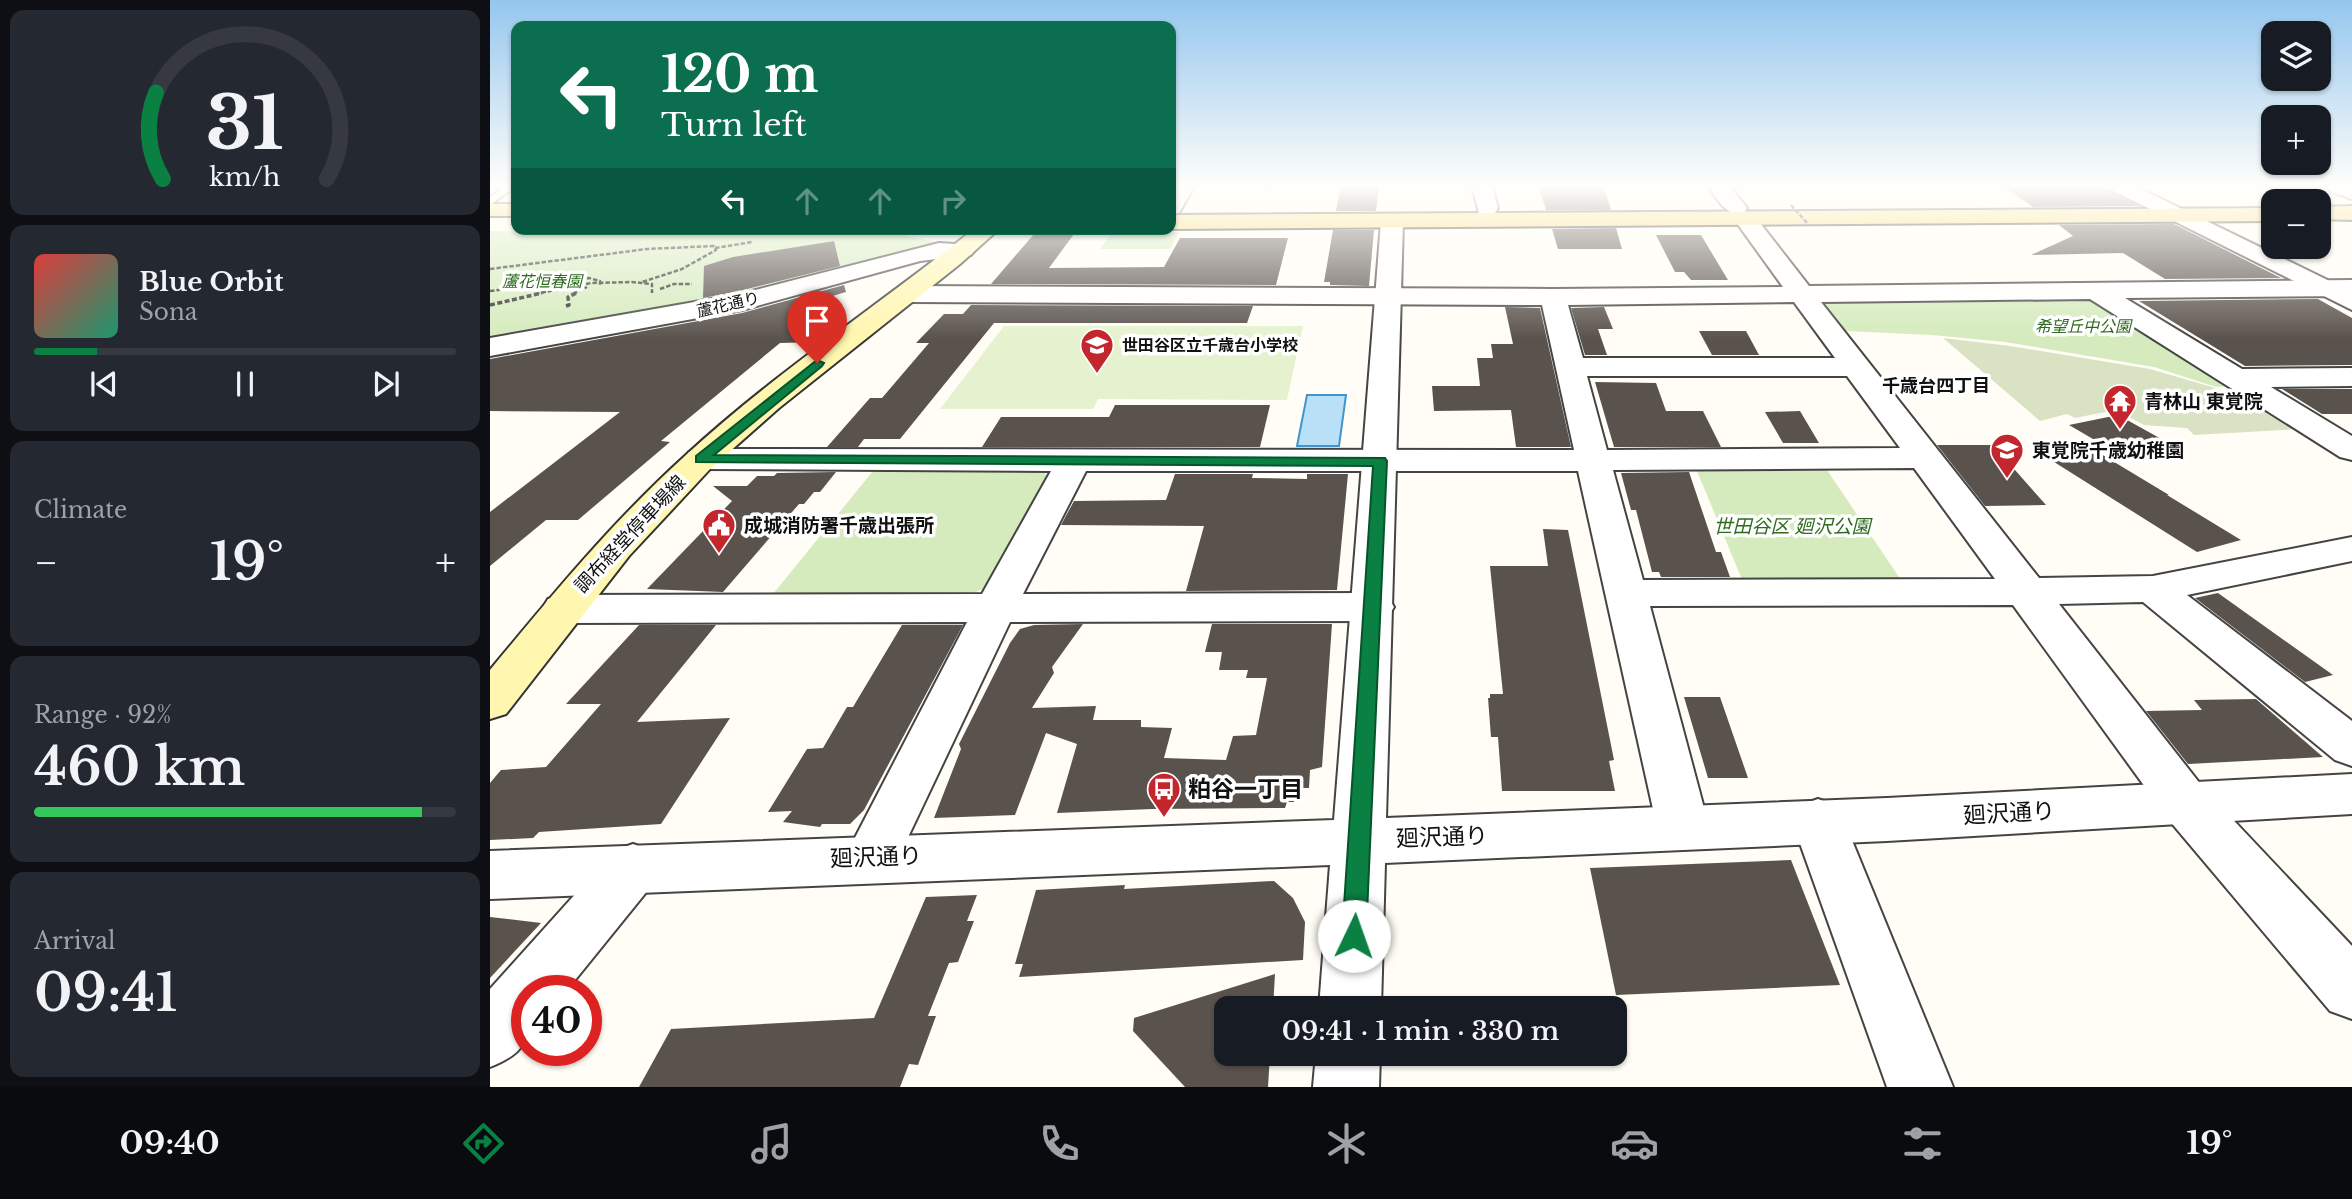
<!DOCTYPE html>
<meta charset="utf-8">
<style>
:root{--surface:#171b24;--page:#242831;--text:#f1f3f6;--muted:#9ea1a6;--line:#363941;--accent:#0b8043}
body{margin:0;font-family:"Libre Baskerville","Noto Sans JP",serif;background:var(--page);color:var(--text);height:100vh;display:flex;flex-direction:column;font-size:26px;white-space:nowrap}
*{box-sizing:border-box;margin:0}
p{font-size:23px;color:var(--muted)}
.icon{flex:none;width:38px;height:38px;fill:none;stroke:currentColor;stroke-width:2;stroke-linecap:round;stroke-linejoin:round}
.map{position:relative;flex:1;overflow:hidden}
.panel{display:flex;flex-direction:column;gap:10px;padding:10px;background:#0d0f14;width:490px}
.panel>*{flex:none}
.hud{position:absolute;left:21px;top:21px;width:665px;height:214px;border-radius:14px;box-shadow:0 2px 5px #0004;background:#0b6e4f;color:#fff;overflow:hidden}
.fabs{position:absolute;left:1771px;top:21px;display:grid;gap:14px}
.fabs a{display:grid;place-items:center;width:70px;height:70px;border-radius:14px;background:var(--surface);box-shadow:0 2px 5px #0004;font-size:35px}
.speed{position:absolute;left:21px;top:975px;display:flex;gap:14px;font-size:35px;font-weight:700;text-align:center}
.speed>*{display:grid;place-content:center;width:91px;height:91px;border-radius:50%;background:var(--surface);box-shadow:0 2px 5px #0004;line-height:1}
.speed .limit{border:10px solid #d22;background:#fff;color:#111}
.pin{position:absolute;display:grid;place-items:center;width:60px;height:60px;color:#fff;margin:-72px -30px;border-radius:50% 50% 50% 0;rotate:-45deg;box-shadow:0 0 7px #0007}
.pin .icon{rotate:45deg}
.me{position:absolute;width:77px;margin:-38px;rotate:3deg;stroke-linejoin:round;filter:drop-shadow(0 0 5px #0008)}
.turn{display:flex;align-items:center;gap:24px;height:147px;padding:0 35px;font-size:32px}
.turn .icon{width:91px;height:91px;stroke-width:2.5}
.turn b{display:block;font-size:49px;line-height:60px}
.lanes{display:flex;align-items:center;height:66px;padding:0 35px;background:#0003;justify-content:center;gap:35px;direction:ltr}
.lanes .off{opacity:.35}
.big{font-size:52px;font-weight:600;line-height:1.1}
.panel .tile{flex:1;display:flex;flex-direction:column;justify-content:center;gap:10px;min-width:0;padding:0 24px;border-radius:14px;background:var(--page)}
.panel .dial{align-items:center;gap:0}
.dial svg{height:182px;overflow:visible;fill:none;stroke:var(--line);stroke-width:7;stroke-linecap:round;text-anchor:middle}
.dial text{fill:var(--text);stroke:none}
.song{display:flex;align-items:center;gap:21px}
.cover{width:84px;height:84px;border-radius:10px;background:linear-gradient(135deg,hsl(0 70% 55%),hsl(160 70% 35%))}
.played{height:7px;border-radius:4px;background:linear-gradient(90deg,var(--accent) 15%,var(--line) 15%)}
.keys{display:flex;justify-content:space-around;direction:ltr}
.heat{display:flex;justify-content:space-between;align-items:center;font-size:38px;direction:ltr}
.charge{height:10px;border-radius:5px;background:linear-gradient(90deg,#34c759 92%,var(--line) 0)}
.trip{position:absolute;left:724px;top:996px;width:413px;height:70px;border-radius:14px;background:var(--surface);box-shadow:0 2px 5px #0004;font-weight:600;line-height:70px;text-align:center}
.menu{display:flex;height:112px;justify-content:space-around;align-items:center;background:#090b0e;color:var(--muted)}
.menu .icon{width:49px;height:49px}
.menu .selected{color:var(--accent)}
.menu b{font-size:32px;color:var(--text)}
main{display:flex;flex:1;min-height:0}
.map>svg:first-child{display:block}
</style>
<main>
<section class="panel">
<div class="tile dial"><svg viewBox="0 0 100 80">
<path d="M14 69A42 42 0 1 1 86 69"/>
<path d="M14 69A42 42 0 0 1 11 31" stroke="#0b8043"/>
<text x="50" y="56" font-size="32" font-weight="700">31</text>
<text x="50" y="72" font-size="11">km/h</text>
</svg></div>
<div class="tile">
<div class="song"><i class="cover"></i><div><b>Blue Orbit</b><p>Sona</p></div></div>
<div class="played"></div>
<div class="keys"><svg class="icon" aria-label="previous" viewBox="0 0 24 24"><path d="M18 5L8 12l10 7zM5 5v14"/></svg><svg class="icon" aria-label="pause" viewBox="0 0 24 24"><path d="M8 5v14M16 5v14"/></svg><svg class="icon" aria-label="next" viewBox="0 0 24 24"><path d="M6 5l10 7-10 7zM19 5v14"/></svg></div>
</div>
<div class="tile"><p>Climate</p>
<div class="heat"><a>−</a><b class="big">19°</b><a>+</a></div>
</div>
<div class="tile"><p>Range · 92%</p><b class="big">460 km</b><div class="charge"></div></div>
<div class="tile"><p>Arrival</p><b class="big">09:41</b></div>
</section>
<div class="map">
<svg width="1862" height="1087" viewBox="0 0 1862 1087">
<rect width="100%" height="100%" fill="#fffdf5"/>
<!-- green -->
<path fill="#d5ebbd" d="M 0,231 L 411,235 L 446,242 L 174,311 L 0,337 Z
M 622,232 L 689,232 L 680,249 L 610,249 Z
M 1595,296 L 1608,300 L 1744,386 L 1726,387 L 1664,367 L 1515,342 L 1442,335 L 1355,331 L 1333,302 Z
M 1337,470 L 1413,583 L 1253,582 L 1207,471 Z
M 383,471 L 552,471 L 558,476 L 495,588 L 481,594 L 283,594 Z"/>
<!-- cemetery -->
<path fill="#d9e3c4" d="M 1453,338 L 1520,346 L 1660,369 L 1729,389 L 1738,394 L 1755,394 L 1811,429 L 1704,435 L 1697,428 L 1654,425 L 1626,410 L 1585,418 L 1577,414 L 1550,421 Z"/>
<!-- pitch -->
<path fill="#e6f2cf" d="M 514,326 L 813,326 L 797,400 L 608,399 L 603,409 L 450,409 Z"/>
<!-- water -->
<path fill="#b9e0f7" stroke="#3f96cf" stroke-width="2" d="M 817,395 L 856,395 L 849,446 L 807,446 Z"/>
<!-- building -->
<path fill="#5a524d" d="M 850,187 L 889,187 L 886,211 L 846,211 Z
M 1049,187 L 1114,187 L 1121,210 L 1056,210 Z
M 1514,187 L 1615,187 L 1649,206 L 1543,207 Z
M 1684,224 L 1791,278 L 1675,279 L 1633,253 L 1541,255 L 1583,236 L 1569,225 Z
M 1126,228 L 1132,249 L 1068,249 L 1062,229 Z
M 843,230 L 884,230 L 879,286 L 840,285 L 840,282 L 834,282 Z
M 544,234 L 584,234 L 559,268 L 674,267 L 690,238 L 798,238 L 786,285 L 501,284 Z
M 1166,235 L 1211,235 L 1238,280 L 1201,280 L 1194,272 L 1185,272 Z
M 344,241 L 350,266 L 249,291 L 213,298 L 214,266 L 243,257 Z
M 354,285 L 356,292 L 305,307 L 353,314 L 326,342 L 290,343 L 171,441 L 180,442 L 88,520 L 56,520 L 0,566 L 0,512 L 130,412 L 0,411 L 0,359 L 252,313 Z
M 1828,299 L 1862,318 L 1862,365 L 1755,366 L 1649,301 Z
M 481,305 L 763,306 L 757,323 L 504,323 L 410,439 L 374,439 L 368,447 L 337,447 L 380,398 L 392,398 L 439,343 L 426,343 L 454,314 L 473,314 Z
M 1015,307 L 1050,308 L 1081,447 L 1026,447 L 1021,410 L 944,411 L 942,386 L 990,386 L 987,358 L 1003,358 L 1001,344 L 1023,344 Z
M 1114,307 L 1123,329 L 1108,329 L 1117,355 L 1095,355 L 1081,308 Z
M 1209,331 L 1256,331 L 1269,355 L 1222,355 Z
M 1105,382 L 1166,383 L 1176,411 L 1213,411 L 1231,447 L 1124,447 Z
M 1792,389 L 1862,389 L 1862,414 L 1832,414 Z
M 625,405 L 780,405 L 770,447 L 492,447 L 511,417 L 619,417 Z
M 1310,411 L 1329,443 L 1293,443 L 1275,412 Z
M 1628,415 L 1675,441 L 1627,453 L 1579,425 Z
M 1447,445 L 1503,445 L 1556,505 L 1495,506 Z
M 1596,445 L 1679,495 L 1677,495 L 1751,540 L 1707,552 L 1553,455 Z
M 346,472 L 330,492 L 324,492 L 314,504 L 309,504 L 233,592 L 157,589 L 242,501 L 223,486 L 257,486 L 267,476 L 284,476 L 287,473 Z
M 1199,472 L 1226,552 L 1231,552 L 1240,577 L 1171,577 L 1169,572 L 1162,572 L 1146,510 L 1141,510 L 1131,473 Z
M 685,474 L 763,474 L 762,478 L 817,479 L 817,474 L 858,474 L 847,590 L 696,591 L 714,526 L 571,525 L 584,501 L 676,500 Z
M 1053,529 L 1078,530 L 1124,760 L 1119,761 L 1125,791 L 1012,791 L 1008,737 L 1001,737 L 998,698 L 1000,698 L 1000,694 L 1013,694 L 1000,566 L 1058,566 Z
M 1728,593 L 1843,675 L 1815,682 L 1705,598 Z
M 593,624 L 562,667 L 564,673 L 542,708 L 606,706 L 603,720 L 651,720 L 651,727 L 682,728 L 674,758 L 736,760 L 743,736 L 766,735 L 777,678 L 756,678 L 758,670 L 729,670 L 732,652 L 715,652 L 722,624 L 842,624 L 832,767 L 820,770 L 819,788 L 812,788 L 811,797 L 804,797 L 804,802 L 797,802 L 795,808 L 662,809 L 567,813 L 587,744 L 556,733 L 525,815 L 444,818 L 471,749 L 469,744 L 520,643 L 530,629 L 544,625 Z
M 149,625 L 226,625 L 147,722 L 240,718 L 171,824 L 49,832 L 43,838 L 0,840 L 0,783 L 11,770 L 56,767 L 111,704 L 76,704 Z
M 412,625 L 473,625 L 374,810 L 360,824 L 332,824 L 330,827 L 293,822 L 302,811 L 278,812 L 317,749 L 333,748 L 357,707 L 363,707 Z
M 1194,697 L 1230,697 L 1258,778 L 1218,778 Z
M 1766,699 L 1833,757 L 1698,764 L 1656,711 L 1712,710 L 1704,700 Z
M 1301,860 L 1350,985 L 1126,995 L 1100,868 Z
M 784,881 L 803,898 L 815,922 L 813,960 L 529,977 L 533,964 L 525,964 L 546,890 L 635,885 L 634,889 Z
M 487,895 L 477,921 L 484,921 L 468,962 L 459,963 L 438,1016 L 446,1016 L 428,1065 L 419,1064 L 410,1087 L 149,1087 L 181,1029 L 384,1018 L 436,897 Z
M 0,917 L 51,923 L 0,978 Z
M 785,974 L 783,1008 L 737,1008 L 737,1054 L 780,1054 L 778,1087 L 695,1087 L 643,1031 L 644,1018 Z"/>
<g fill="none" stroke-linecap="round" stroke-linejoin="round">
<defs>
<path id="service" d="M 14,187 L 25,187 L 0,205 L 0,197 Z"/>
<path id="minor" d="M 684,187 L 704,187 L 689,213 L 681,214 L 681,192 Z
M 982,187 L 1002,187 L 1008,208 L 1005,213 L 989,213 Z
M 1219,187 L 1240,187 L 1257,208 L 1254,213 C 1236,217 1228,200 1219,187 Z
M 1837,187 L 1862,187 L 1862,199 L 1840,191 Z
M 1255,212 L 1263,214 L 1319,286 L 1862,280 L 1862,296 L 1635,298 L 1752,369 L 1862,368 L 1862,386 L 1781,387 L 1862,436 L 1862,460 L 1850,457 L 1600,299 L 1331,302 L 1549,578 L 1663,576 L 1862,537 L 1862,561 L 1697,595 L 1862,721 L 1862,766 L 1845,760 L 1653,602 L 1569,604 L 1715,790 L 1862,946 L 1862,1019 L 1840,1011 L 1679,820 L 1523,605 L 1160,606 L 1219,827 L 1212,842 L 1193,849 L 1174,842 L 1167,827 L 1088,471 L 596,471 L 533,594 L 883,593 L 898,597 L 904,607 L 898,617 L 883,621 L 520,622 L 401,873 L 382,880 L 363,873 L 355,857 L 477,622 L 73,623 L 58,619 L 52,609 L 58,599 L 73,595 L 492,594 L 561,471 L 211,469 L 199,466 L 194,459 L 199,452 L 211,449 L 1084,450 L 1052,305 L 419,302 L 410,299 L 406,294 L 410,289 L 419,286 L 1063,289 L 1293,287 L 1244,219 L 1247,214 ZM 1304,302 L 1345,358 L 1093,358 L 1078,305 ZM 1097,376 L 1357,376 L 1410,448 L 1117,450 ZM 1424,468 L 1505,579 L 1153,580 L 1123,470 Z
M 1328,799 L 1347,806 L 1354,821 L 1463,1087 L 1397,1087 L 1302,821 L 1309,806 Z
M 143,844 L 162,851 L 170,868 L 162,885 L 77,990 L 37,990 C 37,1034 45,1049 0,1067 L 0,989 L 124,851 Z"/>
<path id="tertiary" d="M 1621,187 L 1647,187 L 1862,292 L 1862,310 L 1624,191 Z
M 902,215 L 910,217 L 913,222 L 896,818 L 1397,798 L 1862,774 L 1862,814 L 1397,841 L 895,863 L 891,1008 L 829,1008 L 840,865 L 0,899 L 0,851 L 844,820 L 891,222 L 894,217 Z
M 449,243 L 481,245 L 485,250 L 481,255 L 430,261 L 252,310 L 0,356 L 0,338 L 250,294 Z
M 826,1054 L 890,1054 L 889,1087 L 823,1087 Z"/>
<path id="secondary" d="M 484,229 L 509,229 L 470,264 L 289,408 L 220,469 L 139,556 L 16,714 L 0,719 L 0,670 C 62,595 124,520 196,455 C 286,372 389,305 484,229 Z"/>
<path id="primary" d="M 0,204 L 26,204 L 26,216 L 0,216 Z
M 1862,206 L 1862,220 L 1829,219 L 1829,207 Z
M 1783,208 L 1783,221 L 681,229 L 681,215 Z"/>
</defs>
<!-- service casing -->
<use href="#service" stroke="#444" stroke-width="4"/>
<!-- minor casing -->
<use href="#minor" stroke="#444" stroke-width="4"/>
<!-- tertiary casing -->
<use href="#tertiary" stroke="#444" stroke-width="4"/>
<!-- secondary casing -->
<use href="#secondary" stroke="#333" stroke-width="4"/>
<!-- primary casing -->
<use href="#primary" stroke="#222" stroke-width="4"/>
<!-- path-far1 -->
<path stroke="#333" stroke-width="2.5" stroke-dasharray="4.5 2" stroke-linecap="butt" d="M 548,230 L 580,230
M 535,232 L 537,229
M 225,248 L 262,242
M 0,269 L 157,249 L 224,246 L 226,250 L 192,269 L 152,282
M 170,289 L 184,284 L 202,284
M 0,291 L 99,278 L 110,281 L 110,285
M 45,294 L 101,283 L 142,282 L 162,284 L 162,293
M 83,294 L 97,287"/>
<!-- path -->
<path stroke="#333" stroke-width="3.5" stroke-dasharray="5 2.5" stroke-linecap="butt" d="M 0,305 L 52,293
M 76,306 L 79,305 L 78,297 L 86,293"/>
<!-- service -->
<use href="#service" fill="#fff" fill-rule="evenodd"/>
<!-- minor -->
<use href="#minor" fill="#fff" fill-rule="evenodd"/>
<!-- tertiary -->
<use href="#tertiary" fill="#fff" fill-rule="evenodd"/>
<!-- secondary -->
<use href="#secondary" fill="#fff6b0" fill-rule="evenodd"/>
<!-- primary -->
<use href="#primary" fill="#f9d66b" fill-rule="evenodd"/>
<!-- path-bridge -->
<path stroke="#333" stroke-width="2.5" stroke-dasharray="4.5 2" stroke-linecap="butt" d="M 1301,205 L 1319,225
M 454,230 L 549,229"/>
</g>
<!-- sky -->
<linearGradient id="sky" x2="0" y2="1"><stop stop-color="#95c6ee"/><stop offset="0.55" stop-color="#fffefa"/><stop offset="1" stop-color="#fffefa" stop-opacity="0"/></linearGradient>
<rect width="1862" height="339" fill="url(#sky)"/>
<!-- route -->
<path fill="#0b8043" stroke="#07532c" stroke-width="2" d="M 327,360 L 334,363 L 332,366 L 224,455 L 895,458 L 897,461 L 876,936 L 873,944 L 864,947 L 855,944 L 852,936 L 883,466 L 206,462 L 206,456 Z"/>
<!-- icons -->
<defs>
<symbol id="school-pin" viewBox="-11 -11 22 30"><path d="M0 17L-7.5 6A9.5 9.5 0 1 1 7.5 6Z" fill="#c4262e" stroke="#fff"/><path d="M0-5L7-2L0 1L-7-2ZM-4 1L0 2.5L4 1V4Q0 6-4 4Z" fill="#fff"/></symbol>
<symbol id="temple-pin" viewBox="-11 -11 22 30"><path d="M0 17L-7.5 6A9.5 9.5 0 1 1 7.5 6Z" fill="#c4262e" stroke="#fff"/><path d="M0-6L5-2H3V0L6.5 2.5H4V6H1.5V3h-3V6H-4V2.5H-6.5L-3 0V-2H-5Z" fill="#fff"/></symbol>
<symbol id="civic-pin" viewBox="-11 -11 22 30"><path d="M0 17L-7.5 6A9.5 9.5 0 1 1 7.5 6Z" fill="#c4262e" stroke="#fff"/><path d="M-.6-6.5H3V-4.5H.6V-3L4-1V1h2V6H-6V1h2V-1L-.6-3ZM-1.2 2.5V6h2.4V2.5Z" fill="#fff"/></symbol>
<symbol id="bus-pin" viewBox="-11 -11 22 30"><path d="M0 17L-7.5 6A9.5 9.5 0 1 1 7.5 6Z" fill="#c4262e" stroke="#fff"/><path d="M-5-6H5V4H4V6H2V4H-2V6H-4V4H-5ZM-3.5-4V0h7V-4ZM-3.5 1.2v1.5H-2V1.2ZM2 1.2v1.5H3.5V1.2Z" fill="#fff"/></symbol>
</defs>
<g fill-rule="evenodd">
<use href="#school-pin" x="588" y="326" width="38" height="52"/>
<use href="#temple-pin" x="1611" y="382" width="38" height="52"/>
<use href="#school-pin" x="1498" y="431" width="38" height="52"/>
<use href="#civic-pin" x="210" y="506" width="38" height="52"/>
<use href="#bus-pin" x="655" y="770" width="38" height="52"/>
</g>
<g text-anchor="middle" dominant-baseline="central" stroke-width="7" stroke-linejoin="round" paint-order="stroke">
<!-- far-park labels -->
<g font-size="16" font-style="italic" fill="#2f6b1f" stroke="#fff">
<text x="52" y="281">蘆花恒春園</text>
<text x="1593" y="326">希望丘中公園</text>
</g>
<!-- far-street labels -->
<g font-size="16" fill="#111" stroke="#fff">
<text transform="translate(238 304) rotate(-13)">蘆花通り</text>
</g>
<!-- far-poi labels -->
<g font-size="16" font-weight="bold" fill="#111" stroke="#fff" text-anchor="start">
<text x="632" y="345">世田谷区立千歳台小学校</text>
</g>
<!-- far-neighbourhood labels -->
<g font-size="18" font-weight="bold" fill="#111" stroke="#fff">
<text x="1446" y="386">千歳台四丁目</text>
</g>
<!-- poi labels -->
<g font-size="19" font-weight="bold" fill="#111" stroke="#fff" text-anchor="start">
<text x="1654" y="401">青林山 東覚院</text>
<text x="1542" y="450">東覚院千歳幼稚園</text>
<text x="254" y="525">成城消防署千歳出張所</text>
</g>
<!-- park labels -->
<g font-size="19" font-style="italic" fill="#2f6b1f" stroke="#fff">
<text x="1302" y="526">世田谷区 廻沢公園</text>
</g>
<!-- street labels -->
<g font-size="19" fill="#111" stroke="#fff">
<text transform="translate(140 534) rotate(-47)">調布経堂停車場線</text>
</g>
<!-- near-poi labels -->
<g font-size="23" font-weight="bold" fill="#111" stroke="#fff" text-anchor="start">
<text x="698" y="789">粕谷一丁目</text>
</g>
<!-- near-street labels -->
<g font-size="23" fill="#111" stroke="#fff">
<text transform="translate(1519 813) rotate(-3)">廻沢通り</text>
<text transform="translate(952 837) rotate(-2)">廻沢通り</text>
<text transform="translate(386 857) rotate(-2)">廻沢通り</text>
</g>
</g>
</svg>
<div class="fabs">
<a><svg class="icon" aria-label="layers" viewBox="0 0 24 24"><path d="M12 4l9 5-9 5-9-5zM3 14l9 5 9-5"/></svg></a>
<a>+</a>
<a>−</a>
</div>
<div class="speed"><div class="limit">40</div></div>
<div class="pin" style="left:327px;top:363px;background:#d93025"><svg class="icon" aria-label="arrive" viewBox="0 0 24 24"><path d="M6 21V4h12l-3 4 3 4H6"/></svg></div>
<svg class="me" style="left:864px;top:936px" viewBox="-20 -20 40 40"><circle r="19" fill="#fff"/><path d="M0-13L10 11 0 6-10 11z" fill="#0b8043"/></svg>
<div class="trip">09:41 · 1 min · 330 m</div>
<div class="hud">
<div class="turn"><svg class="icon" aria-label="left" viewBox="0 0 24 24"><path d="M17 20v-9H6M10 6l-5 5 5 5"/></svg><div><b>120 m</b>Turn left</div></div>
<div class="lanes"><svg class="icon" aria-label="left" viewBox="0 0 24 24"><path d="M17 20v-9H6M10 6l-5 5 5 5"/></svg><svg class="icon off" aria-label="ahead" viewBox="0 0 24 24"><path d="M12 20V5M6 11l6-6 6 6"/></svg><svg class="icon off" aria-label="ahead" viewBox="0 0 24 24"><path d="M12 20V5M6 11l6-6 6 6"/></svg><svg class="icon off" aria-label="right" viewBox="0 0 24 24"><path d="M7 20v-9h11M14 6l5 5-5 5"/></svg></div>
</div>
</div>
</main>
<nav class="menu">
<b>09:40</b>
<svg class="icon selected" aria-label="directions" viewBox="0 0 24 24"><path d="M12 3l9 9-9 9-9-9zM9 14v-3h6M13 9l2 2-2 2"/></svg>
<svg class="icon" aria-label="music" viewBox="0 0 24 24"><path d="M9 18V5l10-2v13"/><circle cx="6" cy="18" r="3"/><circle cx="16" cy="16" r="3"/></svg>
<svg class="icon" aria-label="phone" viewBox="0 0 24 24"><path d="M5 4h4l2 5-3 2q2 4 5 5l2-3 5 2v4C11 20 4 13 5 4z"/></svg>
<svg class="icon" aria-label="climate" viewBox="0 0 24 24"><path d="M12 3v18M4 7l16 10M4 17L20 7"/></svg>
<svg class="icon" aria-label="car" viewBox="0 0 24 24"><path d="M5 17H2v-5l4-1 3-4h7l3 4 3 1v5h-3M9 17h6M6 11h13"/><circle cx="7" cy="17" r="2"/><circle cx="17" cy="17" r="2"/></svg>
<svg class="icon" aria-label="filters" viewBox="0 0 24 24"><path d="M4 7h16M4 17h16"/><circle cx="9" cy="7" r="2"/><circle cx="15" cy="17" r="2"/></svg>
<b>19°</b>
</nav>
